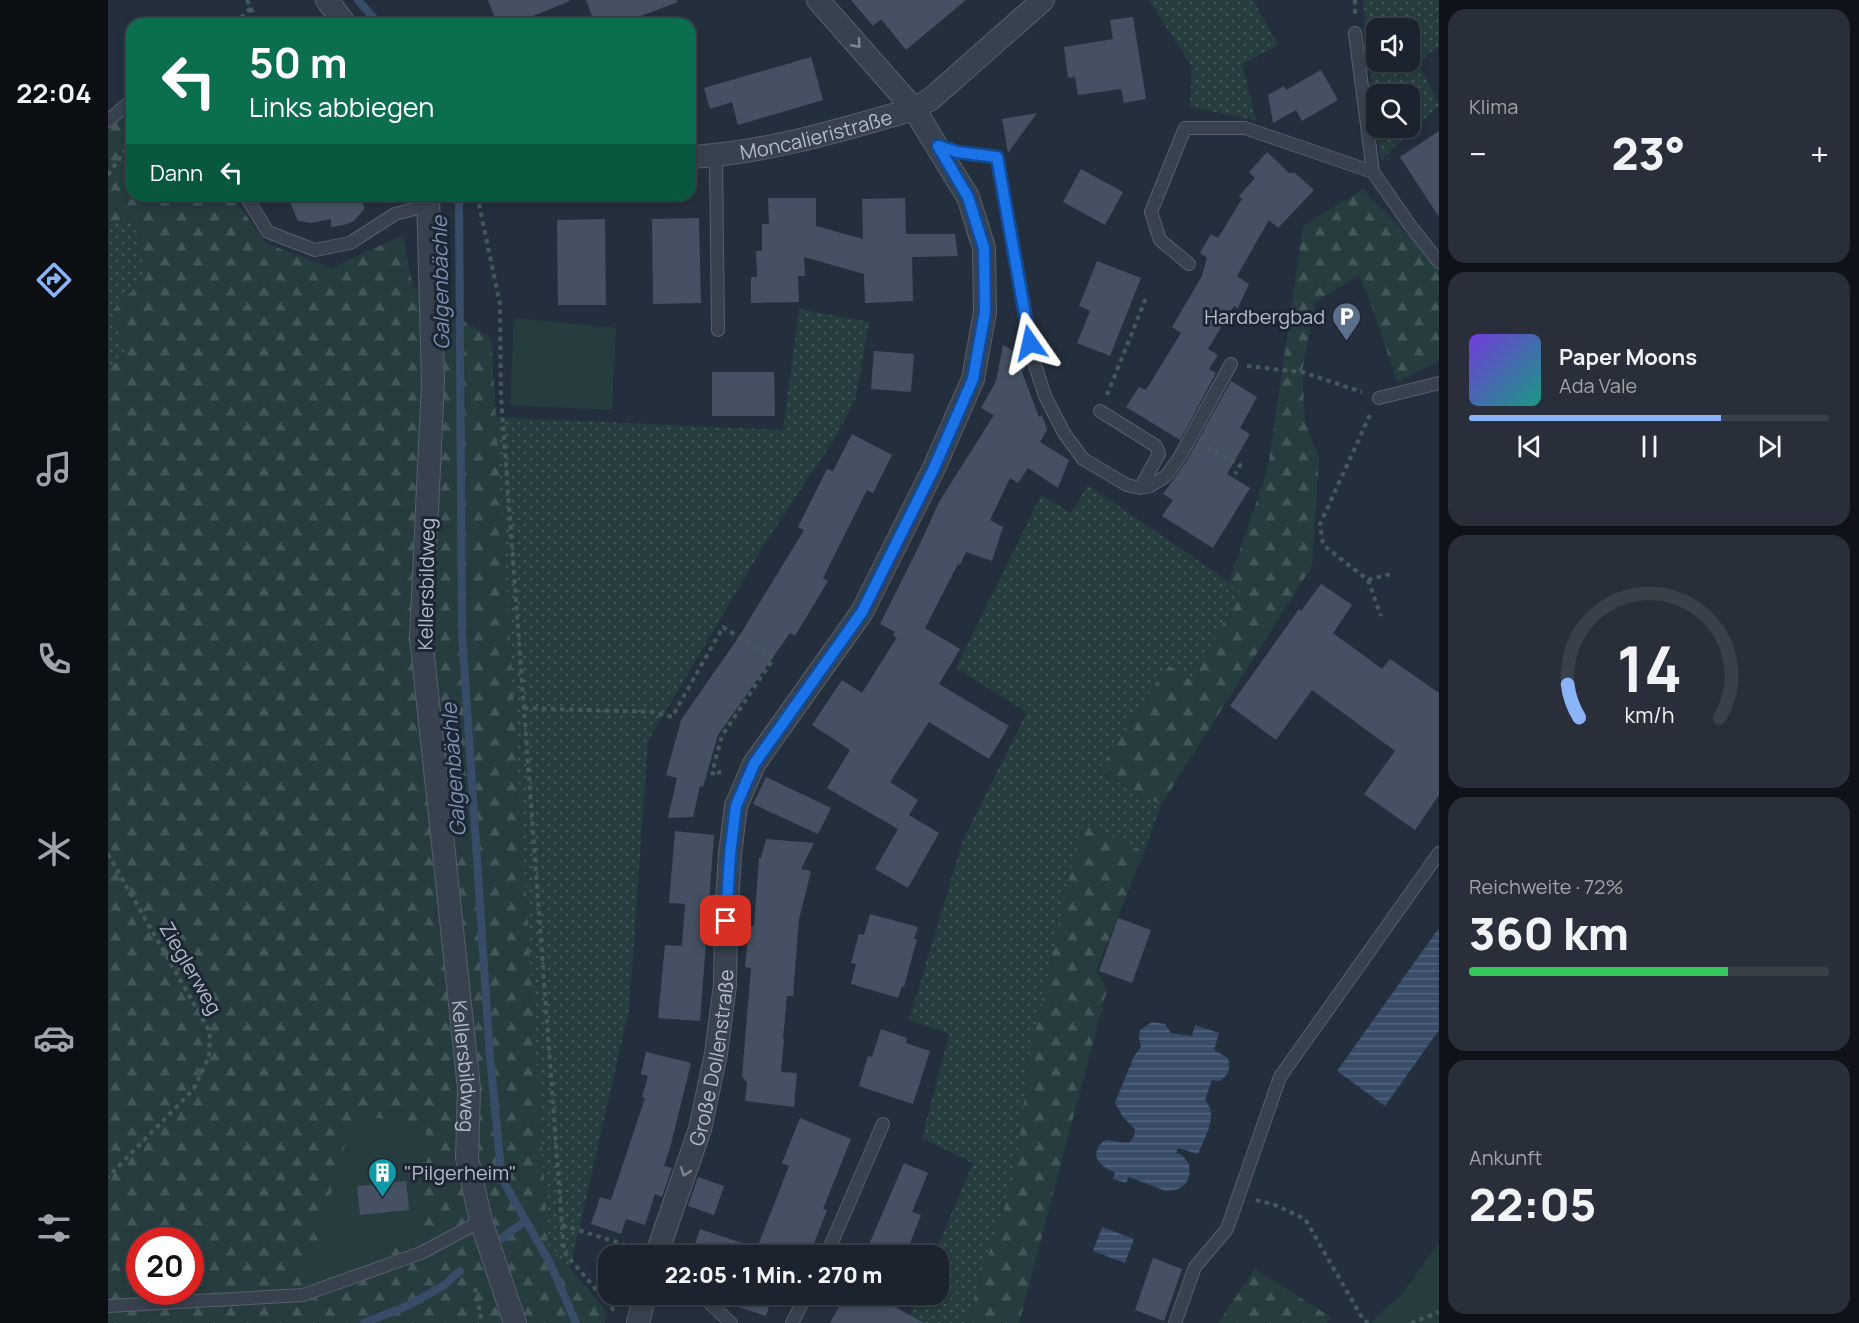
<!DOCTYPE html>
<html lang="de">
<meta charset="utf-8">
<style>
:root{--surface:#1b232e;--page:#282f3a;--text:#f1f3f6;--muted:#a0a4aa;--line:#39404a;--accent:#8ab4f8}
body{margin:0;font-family:Manrope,sans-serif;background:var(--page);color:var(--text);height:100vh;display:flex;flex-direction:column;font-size:22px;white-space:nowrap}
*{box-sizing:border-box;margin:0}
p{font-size:20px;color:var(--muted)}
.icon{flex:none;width:33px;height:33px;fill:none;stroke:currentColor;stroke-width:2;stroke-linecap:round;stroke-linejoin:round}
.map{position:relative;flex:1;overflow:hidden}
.details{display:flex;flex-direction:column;gap:9px;padding:9px;background:#0f1319;width:420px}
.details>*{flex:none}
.hud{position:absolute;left:18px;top:18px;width:570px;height:183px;border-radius:18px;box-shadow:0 3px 9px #0003,0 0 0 2px var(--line);background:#0b6e4f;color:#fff;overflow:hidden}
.fabs{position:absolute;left:1258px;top:18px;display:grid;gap:12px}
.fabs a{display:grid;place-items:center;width:54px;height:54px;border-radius:12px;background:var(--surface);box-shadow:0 3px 9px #0003,0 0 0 2px var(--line);font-size:30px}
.speed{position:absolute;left:18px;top:1227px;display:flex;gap:12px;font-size:30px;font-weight:700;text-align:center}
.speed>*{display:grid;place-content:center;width:78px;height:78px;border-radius:50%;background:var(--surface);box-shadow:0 3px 9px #0003,0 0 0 2px var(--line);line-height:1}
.speed .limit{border:9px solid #d22;background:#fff;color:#111}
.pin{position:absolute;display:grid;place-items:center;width:51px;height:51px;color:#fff;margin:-26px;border-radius:12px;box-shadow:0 3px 9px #0006}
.me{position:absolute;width:66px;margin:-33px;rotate:349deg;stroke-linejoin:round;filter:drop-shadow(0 0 4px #0008)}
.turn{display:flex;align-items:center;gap:21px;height:126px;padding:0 24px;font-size:27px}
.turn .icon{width:78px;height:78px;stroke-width:2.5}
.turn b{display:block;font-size:42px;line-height:51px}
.then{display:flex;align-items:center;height:57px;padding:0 24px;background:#0003;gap:12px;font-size:22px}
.big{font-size:45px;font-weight:800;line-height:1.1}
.details .widget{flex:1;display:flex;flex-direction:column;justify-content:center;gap:9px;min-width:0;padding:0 21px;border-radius:18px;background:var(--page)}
.details .dial{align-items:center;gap:0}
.dial svg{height:156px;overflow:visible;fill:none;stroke:var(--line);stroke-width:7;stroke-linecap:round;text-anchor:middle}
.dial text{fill:var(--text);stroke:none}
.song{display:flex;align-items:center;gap:18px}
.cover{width:72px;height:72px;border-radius:9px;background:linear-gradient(135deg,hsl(260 70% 55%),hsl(170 70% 35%))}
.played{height:6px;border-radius:3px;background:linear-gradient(90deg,var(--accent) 70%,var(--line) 70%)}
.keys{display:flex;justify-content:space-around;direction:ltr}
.heat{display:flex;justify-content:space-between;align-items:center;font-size:33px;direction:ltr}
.charge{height:9px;border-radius:4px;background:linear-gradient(90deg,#34c759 72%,var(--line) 0)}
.trip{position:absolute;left:490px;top:1245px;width:351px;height:60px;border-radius:18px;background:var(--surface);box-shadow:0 3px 9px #0003,0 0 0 2px var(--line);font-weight:800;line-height:60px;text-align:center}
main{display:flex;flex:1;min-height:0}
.tabs{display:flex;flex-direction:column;width:108px;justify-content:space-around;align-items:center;background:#0b0e12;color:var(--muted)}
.tabs .icon{width:42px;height:42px}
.tabs .selected{color:var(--accent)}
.tabs b{font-size:27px;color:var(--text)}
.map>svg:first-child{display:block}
</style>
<main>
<nav class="tabs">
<b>22:04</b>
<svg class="icon selected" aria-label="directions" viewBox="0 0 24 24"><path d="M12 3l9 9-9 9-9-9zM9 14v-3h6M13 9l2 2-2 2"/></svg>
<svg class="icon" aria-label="music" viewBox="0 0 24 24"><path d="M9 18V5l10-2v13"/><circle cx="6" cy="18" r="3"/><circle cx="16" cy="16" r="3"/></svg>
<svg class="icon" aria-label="phone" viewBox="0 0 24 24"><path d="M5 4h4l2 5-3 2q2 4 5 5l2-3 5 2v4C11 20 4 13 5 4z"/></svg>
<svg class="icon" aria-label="climate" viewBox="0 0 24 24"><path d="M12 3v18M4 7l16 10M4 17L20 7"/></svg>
<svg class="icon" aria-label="car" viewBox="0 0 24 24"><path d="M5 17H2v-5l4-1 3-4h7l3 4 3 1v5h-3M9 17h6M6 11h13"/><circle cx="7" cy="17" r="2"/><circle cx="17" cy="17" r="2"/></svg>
<svg class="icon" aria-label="filters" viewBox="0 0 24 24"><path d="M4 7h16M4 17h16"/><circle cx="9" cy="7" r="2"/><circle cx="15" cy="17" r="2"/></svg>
</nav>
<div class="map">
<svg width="1331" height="1323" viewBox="0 0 1331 1323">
<defs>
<pattern id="grass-dots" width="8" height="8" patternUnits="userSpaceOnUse" patternTransform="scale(1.5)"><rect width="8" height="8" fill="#263c3f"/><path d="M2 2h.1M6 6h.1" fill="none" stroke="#435659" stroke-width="1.8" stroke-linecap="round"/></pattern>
<pattern id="forest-firs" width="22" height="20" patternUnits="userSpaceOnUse" patternTransform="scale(1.5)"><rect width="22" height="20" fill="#263c3f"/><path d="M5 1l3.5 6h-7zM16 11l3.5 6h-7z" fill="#435659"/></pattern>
<pattern id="water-rules" width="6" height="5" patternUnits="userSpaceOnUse" patternTransform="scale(1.5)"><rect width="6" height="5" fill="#394c67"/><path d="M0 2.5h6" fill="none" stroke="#53647b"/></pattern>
</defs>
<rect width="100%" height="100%" fill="#242f3e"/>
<!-- grass -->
<path fill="url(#grass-dots)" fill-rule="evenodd" d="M 1041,0 L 1145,0 L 1170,45 L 1134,64 L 1148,120 L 1082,107 L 1084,67 Z
M 1255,0 L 1331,0 L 1331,46 L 1310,62 L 1331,105 L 1273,160 L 1269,128 L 1302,128 L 1302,94 L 1269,94 L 1269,126 ZM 1302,28 L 1302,62 L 1269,62 L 1269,28 Z
M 24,218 L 39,276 L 5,310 L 18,354 L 0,369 L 0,222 Z
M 691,309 L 761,322 L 747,401 L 723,444 L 657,543 L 540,741 L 521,1010 L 462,1268 L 440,1245 L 386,417 L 675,430 Z
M 980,485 L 1121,582 L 1134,593 L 1082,681 L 1060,665 L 990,772 L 1053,805 L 1036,852 L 974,822 L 922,1055 L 906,1178 L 858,1323 L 798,1323 L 810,1295 L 831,1294 L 831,1256 L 826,1255 L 865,1163 L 814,1138 L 841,1034 L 801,1020 L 855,840 L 919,712 L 848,668 L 933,495 L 963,513 Z"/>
<!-- forest -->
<path fill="url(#forest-firs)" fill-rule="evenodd" d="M 24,102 L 24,195 L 124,195 L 157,243 L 224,268 L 295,235 L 305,287 L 383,339 L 440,1245 L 462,1268 L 499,1312 L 497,1323 L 0,1323 L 0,369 L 18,354 L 5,310 L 39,276 L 24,218 L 0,222 L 0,128 ZM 318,1127 L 312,1253 L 269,1243 ZM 32,1240 L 82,1240 L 82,1292 L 32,1292 Z
M 1255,189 L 1331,267 L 1331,361 L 1289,382 L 1266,312 L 1251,275 L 1207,302 L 1194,372 L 1197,422 L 1211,459 L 1204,566 L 1053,805 L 990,771 L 1060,665 L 1082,680 L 1133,593 L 1121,582 L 1160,468 L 1195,226 Z
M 973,822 L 1036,852 L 988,971 L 999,989 L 911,1323 L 858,1323 L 906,1178 L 922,1055 Z
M 1147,1269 L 1223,1317 L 1219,1323 L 1110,1323 Z"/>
<!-- park -->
<path fill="#263c3f" d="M 406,318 L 508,328 L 504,410 L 402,405 Z
M 246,1114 L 318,1126 L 313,1253 L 269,1243 L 255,1268 L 198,1279 Z
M 1331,1242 L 1331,1323 L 1262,1323 L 1295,1293 Z"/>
<!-- water -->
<path fill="url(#water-rules)" d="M 1331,928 L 1331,1030 L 1277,1106 L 1229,1071 Z
M 1044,1022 L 1057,1024 L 1063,1033 L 1084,1036 L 1087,1025 L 1111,1033 L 1106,1050 L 1120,1058 C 1122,1068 1122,1075 1111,1081 L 1104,1080 L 1097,1100 C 1111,1116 1097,1137 1090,1154 L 1070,1148 L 1068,1153 L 1074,1155 L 1081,1164 C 1084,1181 1075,1191 1058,1191 L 1021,1177 L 1018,1183 L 1005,1179 L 1007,1172 C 990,1166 980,1154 997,1140 C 1006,1140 1014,1144 1022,1142 L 1026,1136 L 1027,1129 L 1015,1117 L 1007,1103 L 1026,1056 L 1033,1047 L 1031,1038 L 1032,1030 Z
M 994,1227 L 1026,1239 L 1017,1263 L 985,1251 Z"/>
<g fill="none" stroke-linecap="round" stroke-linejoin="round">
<!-- stream -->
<path stroke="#394c67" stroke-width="8" d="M 250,0 L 271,24
M 348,195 L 351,204 L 354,632 L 382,1057 L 394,1179 L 442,1263 L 468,1323
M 394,1238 L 417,1221
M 256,1323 L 301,1305 L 335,1286 L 352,1271"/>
</g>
<!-- building -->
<path fill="#455162" d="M 380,0 L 461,0 L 462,1 L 425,16 L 429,24 L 389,24 Z
M 478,0 L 569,0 L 570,2 L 525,19 L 526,24 L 487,24 Z
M 743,0 L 858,0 L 798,50 L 773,19 L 765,26 Z
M 1025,17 L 1038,99 L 1016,103 L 1013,89 L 970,95 L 967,77 L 960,78 L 956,47 L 1005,39 L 1002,20 Z
M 703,57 L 715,100 L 630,125 L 624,102 L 602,109 L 596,88 Z
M 1213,70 L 1230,100 L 1194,121 L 1188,110 L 1165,123 L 1160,95 L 1176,86 L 1178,90 Z
M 929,113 L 900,153 L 894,119 Z
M 1331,131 L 1331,217 L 1292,157 Z
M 1159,152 L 1181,173 L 1187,173 L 1206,190 L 1170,228 L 1161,220 L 1129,276 L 1141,284 L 1130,308 L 1126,306 L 1100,349 L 1110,355 L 1101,369 L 1108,373 L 1072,440 L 1018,407 L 1031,387 L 1038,390 L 1073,333 L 1064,327 L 1094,276 L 1099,258 L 1092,253 L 1103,234 L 1110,238 L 1134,199 L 1131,196 L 1147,178 L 1141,172 Z
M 973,169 L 1015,192 L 997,225 L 955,202 Z
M 179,195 L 250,195 L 257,208 L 246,221 L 236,225 L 223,227 L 223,219 L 203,223 L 190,221 Z
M 660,198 L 708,198 L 708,226 L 755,239 L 754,199 L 797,198 L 798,234 L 847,234 L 850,256 L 804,257 L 805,301 L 757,303 L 756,274 L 696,257 L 697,276 L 690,276 L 691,302 L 643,303 L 643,277 L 649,277 L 648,251 L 654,251 L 654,224 L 661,224 Z
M 591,218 L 593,303 L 545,304 L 544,219 Z
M 497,219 L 498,305 L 450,305 L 449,220 Z
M 989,261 L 1033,278 L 1002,356 L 969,343 L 982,311 L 971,306 Z
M 895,345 L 917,358 L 918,366 L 914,372 L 931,417 L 934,415 L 939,430 L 932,442 L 961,460 L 950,488 L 920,468 L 910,483 L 902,478 L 882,520 L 895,527 L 884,561 L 858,552 L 852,565 L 850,564 L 817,628 L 852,649 L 831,684 L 901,726 L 881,759 L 821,722 L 782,782 L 810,800 L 801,815 L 831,833 L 800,888 L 767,869 L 790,829 L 719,788 L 742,750 L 704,725 L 734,680 L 754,693 L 789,637 L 785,636 L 787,632 L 772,624 L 812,544 L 831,502 L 886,415 L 873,408 L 888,381 Z
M 766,351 L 806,354 L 803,392 L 763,389 Z
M 604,372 L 666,372 L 667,416 L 604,416 Z
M 1123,381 L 1149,397 L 1132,428 L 1142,434 L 1119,474 L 1142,488 L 1105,548 L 1054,516 L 1065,500 L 1055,494 L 1078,462 Z
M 744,434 L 784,455 L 765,493 L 759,490 L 715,578 L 720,581 L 687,636 L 682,633 L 610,735 L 595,787 L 592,786 L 585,817 L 560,818 L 569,778 L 558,775 L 573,720 L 630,638 L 696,530 L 690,527 L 719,469 L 725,471 Z
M 1213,584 L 1244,605 L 1225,633 L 1274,669 L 1282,659 L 1331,693 L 1331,795 L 1307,830 L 1256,794 L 1287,751 L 1204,690 L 1168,740 L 1122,706 L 1191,609 L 1193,611 Z
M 658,777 L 723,808 L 710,834 L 645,804 Z
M 567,831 L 606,835 L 592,1021 L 550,1018 L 557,945 L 574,946 L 577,904 L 561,903 Z
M 658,839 L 706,843 L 693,869 L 703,871 L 691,919 L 685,996 L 679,996 L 675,1039 L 676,1039 L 673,1072 L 689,1073 L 686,1107 L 637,1101 L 639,1083 L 634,1076 L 643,968 L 637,967 L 641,926 L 646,926 L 651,858 L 653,858 Z
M 762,914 L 810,927 L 806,939 L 809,939 L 796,987 L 794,986 L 790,998 L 743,984 L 748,964 L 743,963 L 751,934 L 756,935 Z
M 1010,918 L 1043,930 L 1024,983 L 991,971 Z
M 773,1029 L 799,1038 L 798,1043 L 822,1051 L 805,1104 L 751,1086 L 760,1056 L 764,1057 Z
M 538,1052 L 583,1063 L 563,1144 L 556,1166 L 564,1168 L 554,1197 L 547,1194 L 537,1225 L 518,1219 L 513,1234 L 483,1224 L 492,1197 L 503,1200 L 537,1098 L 534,1097 L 540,1076 L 533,1074 Z
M 692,1118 L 743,1139 L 715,1209 L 719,1210 L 701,1256 L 583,1256 L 592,1229 L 649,1248 L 681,1166 L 674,1163 Z
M 796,1163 L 820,1173 L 804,1212 L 813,1215 L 797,1256 L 781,1256 L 760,1247 Z
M 590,1177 L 616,1186 L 606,1215 L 580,1206 Z
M 298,1181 L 301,1210 L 252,1215 L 249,1186 Z
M 1045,1258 L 1074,1269 L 1056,1321 L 1027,1310 Z
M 624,1294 L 665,1294 L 658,1316 L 630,1307 L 632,1300 L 623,1297 Z
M 738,1294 L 764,1294 L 816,1323 L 722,1323 Z"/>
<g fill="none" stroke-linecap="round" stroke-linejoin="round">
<defs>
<path id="service" d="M 1247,33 L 1265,172 L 1301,224 L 1331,262
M 0,121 L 24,100
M 830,146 L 849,152 L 889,157 L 926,362 L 937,396 L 956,433 L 975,459 L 1019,485 L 1032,488 L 1042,486 L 1058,476 L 1071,458 L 1123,364
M 608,156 L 610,330
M 137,195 L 160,232 L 207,250 L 242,243 L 287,214 L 321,205
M 1081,264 L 1052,240 L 1043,212 L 1077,128 L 1137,128 L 1265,172
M 1271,398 L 1331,383
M 992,411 L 1048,446 L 1051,454 L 1032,488
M 718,1256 L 775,1124
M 592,1294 L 623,1323
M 0,1306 L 195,1295 L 313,1253 L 373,1221
M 684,1323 L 699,1294
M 1067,1323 L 1087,1267 L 1119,1229 L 1172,1077 L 1331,853"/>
<g id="minor">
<path d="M 219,0 L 237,24"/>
<path id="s1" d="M 582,157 C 658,153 733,130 806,109 L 823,99 L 935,0"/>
<path id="s2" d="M 320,195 L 325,382 L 313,637 L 361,1089 L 359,1158 L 373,1221 L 407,1323"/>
<path id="s3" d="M 548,1256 L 592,1129 L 608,1054 L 617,985 L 618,921 L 622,854 L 628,806 L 646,764 L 754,612 L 826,468 L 865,379 L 877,312 L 876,248 L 860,197 L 806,109 L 710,0"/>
<path d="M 530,1323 L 537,1294"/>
</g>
</defs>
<!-- service casing -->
<use href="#service" stroke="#565f6c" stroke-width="14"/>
<!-- minor casing -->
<use href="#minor" stroke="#565f6c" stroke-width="24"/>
<!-- path -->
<path stroke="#44595c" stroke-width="4" stroke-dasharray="4.5 4.5" stroke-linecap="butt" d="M 139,0 L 150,24
M 1247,0 L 1247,14
M 126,24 L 143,8
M 0,175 L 24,141
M 369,195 L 392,304 L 393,397 L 456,1252 L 508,1313
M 1139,366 L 1194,372 L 1254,392
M 999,395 L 1038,298
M 1262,415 L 1212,524 L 1215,545 L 1260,580 L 1273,616
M 1099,447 L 1132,465 L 1127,474
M 1260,580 L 1286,573
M 416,708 L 544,712 L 564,717 L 615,627 L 665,659 L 614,736 L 604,773 L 611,775 L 611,772 L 616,774
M 0,854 L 102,1032 L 101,1057 L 85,1090 L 0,1177
M 1148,1200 L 1167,1205 L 1197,1219 L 1256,1321 L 1262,1323
M 454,1225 L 527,1248
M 367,1288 L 374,1323
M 1303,1323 L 1331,1312"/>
<!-- service -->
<use href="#service" stroke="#38414e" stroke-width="12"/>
<!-- minor -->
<use href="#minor" stroke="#38414e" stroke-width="22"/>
</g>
<!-- one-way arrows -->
<defs><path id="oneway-chevron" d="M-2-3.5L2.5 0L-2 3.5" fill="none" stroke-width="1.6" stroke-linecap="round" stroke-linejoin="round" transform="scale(1.5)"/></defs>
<g stroke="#7c8592">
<use href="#oneway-chevron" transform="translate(749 44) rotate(48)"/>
<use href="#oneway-chevron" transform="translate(577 1172) rotate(109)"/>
</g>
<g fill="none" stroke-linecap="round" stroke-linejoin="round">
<defs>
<path id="route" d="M 618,921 L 622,854 L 628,806 L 646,764 L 754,612 L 826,468 L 865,379 L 877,312 L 876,248 L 860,197 L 830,146 L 849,152 L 889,157 L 922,343"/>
</defs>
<!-- route casing -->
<use href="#route" stroke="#114b97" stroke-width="15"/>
<!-- route -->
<use href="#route" stroke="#1a73e8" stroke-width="10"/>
</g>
<!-- icons -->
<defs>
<symbol id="parking-pin" viewBox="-11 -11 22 30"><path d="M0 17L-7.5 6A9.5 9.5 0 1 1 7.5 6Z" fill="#5c6f8a" stroke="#1d2633"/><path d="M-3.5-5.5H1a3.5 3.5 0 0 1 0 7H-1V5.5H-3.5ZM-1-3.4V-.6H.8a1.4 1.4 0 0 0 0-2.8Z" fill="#fff"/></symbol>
<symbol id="building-pin" viewBox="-11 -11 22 30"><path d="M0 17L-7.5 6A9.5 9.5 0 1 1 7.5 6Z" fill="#0f9aa8" stroke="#1d2633"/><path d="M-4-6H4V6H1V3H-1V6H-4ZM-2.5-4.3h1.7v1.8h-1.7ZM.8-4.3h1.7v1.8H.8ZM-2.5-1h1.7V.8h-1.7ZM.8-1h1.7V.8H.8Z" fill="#fff"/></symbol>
</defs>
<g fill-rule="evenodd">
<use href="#parking-pin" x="1222" y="300" width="33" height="45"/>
<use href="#building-pin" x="258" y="1156" width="33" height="45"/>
</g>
<g text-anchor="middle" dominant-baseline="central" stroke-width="6" stroke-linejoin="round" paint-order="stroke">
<!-- street labels -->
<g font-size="20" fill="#b4bcc9" stroke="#1d2633">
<text stroke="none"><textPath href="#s1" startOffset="128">Moncalieristraße</textPath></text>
<text transform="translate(318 584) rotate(-89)">Kellersbildweg</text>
<text transform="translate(83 968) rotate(60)">Zieglerweg</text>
<text stroke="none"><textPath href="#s3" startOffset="207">Große Dollenstraße</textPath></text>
<text stroke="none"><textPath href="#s2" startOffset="874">Kellersbildweg</textPath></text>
</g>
<!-- poi labels -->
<g font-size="20" fill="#b4bcc9" stroke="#1d2633" text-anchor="end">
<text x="1217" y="316">Hardbergbad</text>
<text x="296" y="1172" text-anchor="start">"Pilgerheim"</text>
</g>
<!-- water labels -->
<g font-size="21" font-style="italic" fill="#7c92b1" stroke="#1d2633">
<text transform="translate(332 283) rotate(-91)">Galgenbächle</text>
<text transform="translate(345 770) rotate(-94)">Galgenbächle</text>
</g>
</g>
</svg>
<div class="fabs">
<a><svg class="icon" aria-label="sound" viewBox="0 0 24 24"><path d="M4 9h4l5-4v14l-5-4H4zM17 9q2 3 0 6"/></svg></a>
<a><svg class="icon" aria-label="search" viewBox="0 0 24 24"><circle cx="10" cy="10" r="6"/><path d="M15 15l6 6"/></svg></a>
</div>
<div class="speed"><div class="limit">20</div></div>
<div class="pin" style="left:618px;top:921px;background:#d93025"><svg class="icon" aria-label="arrive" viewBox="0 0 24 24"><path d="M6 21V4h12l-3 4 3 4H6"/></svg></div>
<svg class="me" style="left:922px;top:343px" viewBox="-20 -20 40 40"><path d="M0-17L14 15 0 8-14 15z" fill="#1a73e8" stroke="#fff" stroke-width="4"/></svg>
<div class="trip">22:05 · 1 Min. · 270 m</div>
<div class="hud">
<div class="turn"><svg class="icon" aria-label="left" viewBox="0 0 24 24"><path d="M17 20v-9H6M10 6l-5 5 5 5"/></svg><div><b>50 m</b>Links abbiegen</div></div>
<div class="then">Dann<svg class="icon" aria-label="left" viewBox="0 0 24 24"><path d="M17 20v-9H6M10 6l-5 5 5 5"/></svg></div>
</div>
</div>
<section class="details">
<div class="widget"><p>Klima</p>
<div class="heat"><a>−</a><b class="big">23°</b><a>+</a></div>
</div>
<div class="widget">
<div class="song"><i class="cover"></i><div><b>Paper Moons</b><p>Ada Vale</p></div></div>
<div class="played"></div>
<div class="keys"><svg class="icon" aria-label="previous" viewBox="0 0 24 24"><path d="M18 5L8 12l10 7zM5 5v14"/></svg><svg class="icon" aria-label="pause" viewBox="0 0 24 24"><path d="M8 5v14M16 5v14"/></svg><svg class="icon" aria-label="next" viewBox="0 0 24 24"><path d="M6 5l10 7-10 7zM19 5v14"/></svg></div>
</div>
<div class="widget dial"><svg viewBox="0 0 100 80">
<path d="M14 69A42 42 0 1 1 86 69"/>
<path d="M14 69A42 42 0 0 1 8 52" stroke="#8ab4f8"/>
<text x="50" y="56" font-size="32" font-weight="700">14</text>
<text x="50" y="72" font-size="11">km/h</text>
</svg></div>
<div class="widget"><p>Reichweite · 72%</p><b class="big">360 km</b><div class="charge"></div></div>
<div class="widget"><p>Ankunft</p><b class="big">22:05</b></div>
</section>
</main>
